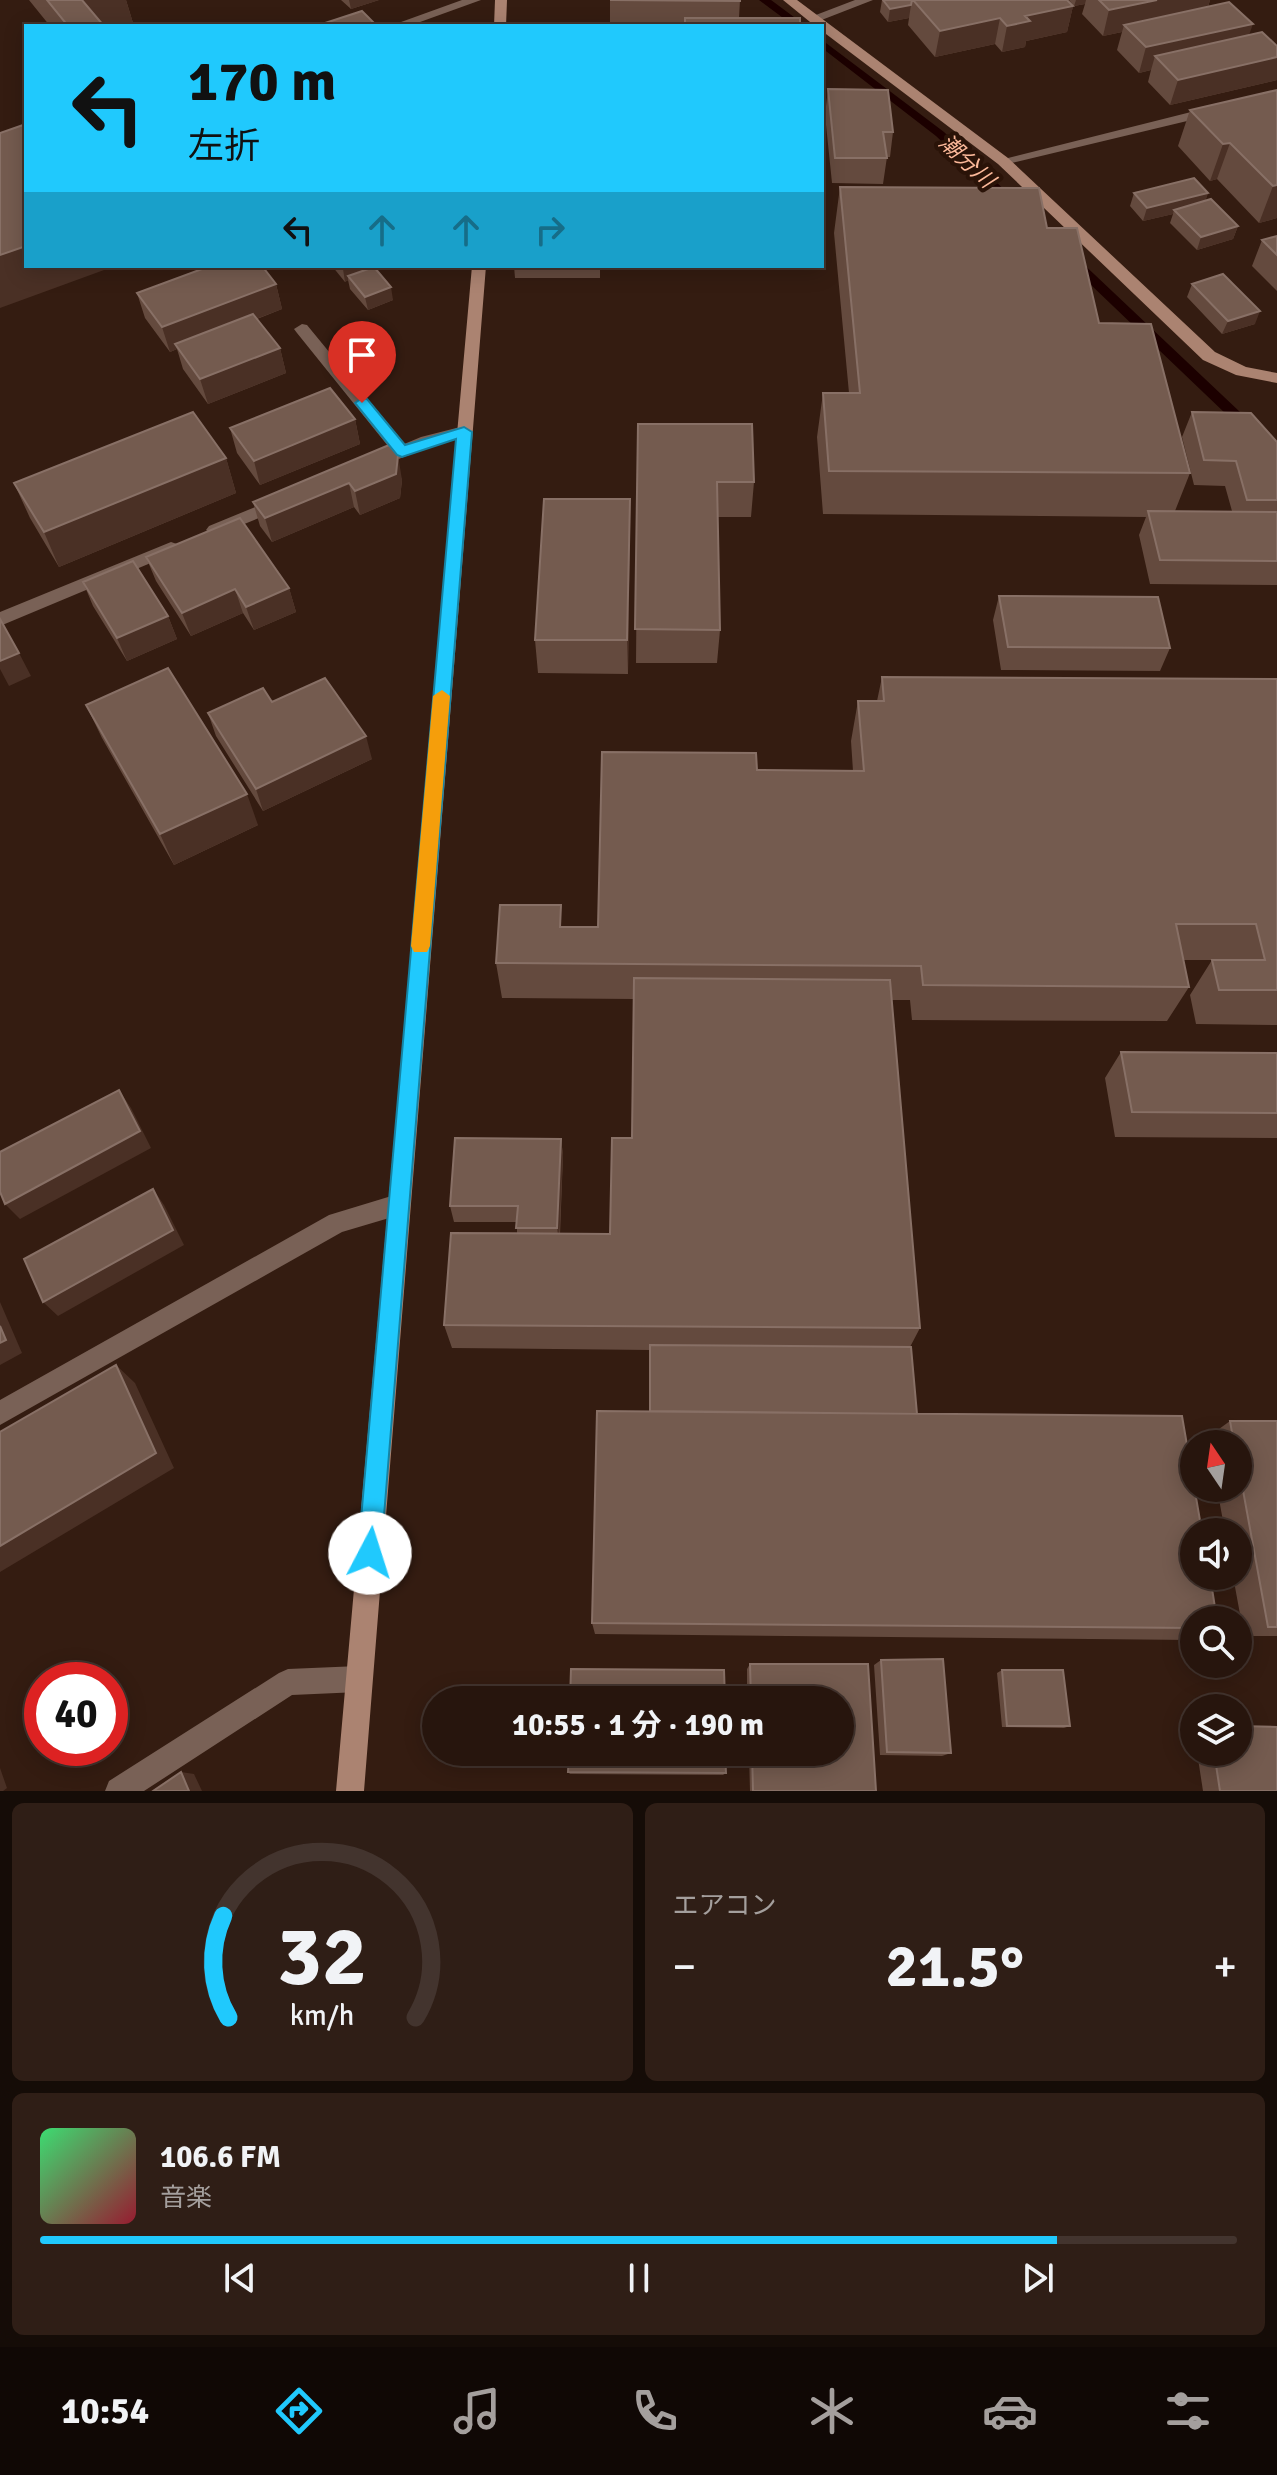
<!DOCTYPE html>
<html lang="ja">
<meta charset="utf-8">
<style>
:root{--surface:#27150d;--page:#2f1e16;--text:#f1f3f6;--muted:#a49f9d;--line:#43342e;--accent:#20c9fd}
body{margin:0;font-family:Signika,"Noto Sans JP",sans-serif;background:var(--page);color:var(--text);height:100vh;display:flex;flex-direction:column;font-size:30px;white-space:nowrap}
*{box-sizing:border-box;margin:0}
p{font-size:26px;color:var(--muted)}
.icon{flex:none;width:44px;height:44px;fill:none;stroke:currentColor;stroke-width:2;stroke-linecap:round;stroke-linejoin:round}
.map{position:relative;height:1791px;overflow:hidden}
.drawer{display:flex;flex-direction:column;gap:12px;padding:12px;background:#150c07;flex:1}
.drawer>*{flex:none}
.top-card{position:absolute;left:24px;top:24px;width:800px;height:244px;border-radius:0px;box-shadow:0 4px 20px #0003,0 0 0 2px var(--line);background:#20c9fd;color:#111;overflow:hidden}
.needle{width:52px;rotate:347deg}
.tools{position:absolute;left:1180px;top:1430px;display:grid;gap:16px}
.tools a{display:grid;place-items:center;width:72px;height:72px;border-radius:50%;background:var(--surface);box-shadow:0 4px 20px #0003,0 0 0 2px var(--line);font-size:40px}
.speed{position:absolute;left:24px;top:1662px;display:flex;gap:16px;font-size:40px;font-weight:700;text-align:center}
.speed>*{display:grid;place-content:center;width:104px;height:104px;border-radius:50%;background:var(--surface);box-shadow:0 4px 20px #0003,0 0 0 2px var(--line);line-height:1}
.speed .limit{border:12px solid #d22;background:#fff;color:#111}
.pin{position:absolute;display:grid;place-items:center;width:68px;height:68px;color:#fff;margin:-82px -34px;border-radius:50% 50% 50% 0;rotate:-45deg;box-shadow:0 0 8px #0007}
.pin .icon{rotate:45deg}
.me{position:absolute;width:88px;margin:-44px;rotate:5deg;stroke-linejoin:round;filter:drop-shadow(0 0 6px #0008)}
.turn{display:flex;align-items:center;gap:28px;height:168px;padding:0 32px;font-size:36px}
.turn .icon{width:104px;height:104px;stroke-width:2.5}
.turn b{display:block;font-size:56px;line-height:68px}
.lanes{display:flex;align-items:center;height:76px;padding:0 32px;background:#0003;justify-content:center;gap:40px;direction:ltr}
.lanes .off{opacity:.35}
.big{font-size:60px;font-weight:700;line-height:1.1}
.drawer .card{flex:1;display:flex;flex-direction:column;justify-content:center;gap:12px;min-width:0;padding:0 28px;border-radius:12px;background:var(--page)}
.drawer .dial{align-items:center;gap:0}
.dial svg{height:208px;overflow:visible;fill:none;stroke:var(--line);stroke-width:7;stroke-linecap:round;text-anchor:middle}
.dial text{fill:var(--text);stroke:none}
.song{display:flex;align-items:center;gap:24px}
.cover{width:96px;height:96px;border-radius:12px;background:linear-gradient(135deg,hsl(140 70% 55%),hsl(350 70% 35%))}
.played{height:8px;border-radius:4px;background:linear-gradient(90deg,var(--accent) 85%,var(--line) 85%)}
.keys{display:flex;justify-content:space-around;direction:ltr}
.heat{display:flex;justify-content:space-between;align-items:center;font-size:44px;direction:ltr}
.drawer .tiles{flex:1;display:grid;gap:12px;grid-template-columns:1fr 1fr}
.card:last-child{grid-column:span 2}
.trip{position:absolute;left:422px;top:1686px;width:432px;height:80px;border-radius:40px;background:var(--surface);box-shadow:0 4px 20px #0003,0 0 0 2px var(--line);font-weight:700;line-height:80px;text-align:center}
.menu{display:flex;height:128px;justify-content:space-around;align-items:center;background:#100805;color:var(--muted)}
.menu .icon{width:56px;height:56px}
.menu .selected{color:var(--accent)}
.menu b{font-size:36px;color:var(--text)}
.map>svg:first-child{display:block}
</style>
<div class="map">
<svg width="1277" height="1791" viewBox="0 0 1277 1791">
<rect width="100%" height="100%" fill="#341c11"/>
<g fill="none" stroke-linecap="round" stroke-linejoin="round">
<!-- stream -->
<path fill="#1c0000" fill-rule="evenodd" d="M 759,0 L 771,0 L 806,26 L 794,26 Z
M 822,40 L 944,132 L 1016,201 L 1016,205 L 1008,205 L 936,136 L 822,48 Z
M 1072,256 L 1076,257 L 1277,447 L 1277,460 L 1272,458 L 1068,263 L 1066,260 Z"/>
<!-- lane -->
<path fill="#796156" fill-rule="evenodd" d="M 855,0 L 873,0 L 819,21 L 808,18 Z
M 1203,109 L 1210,113 L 1208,116 L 1003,165 L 996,161 Z
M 302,324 L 307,325 L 408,448 L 410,452 L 408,456 L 396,456 L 297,333 L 294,329 Z
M 359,1666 L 368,1670 L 372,1679 L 368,1688 L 359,1692 L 292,1695 L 144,1791 L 105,1791 L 109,1781 L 279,1673 L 288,1669 Z"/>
<!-- street -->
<path fill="#796156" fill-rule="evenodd" d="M 462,0 L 481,0 L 409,26 L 390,26 Z
M 464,426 L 470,428 L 470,436 L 431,446 L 374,469 L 366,463 L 368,459 L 421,437 Z
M 282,496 L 288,498 L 290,502 L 288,506 L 215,536 L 206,530 L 209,526 Z
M 171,542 L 177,544 L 180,548 L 177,552 L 0,626 L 0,612 Z
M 398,1194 L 406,1197 L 409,1205 L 406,1213 L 342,1232 L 0,1425 L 0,1400 L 329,1215 Z"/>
<!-- secondary -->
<path fill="#ab8371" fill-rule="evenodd" d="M 495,0 L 507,0 L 506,26 L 494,26 Z
M 783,0 L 797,0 L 1008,158 L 1215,352 L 1246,367 L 1277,373 L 1277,383 L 1236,375 L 1203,360 L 998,164 L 822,31 L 822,26 L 815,26 Z
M 472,266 L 486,266 L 364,1791 L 336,1791 Z"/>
</g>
<!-- wall -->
<path fill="#644a3e" d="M 29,0 L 126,0 L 133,23 L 123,26 L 50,26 Z
M 341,0 L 379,0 L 351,9 Z
M 610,0 L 740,0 L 739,18 L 800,26 L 610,26 Z
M 882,0 L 1067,0 L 1073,6 L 1067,32 L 1026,41 L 1025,47 L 1002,52 L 995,44 L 935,57 L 908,25 L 909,18 L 888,22 L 880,12 Z
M 1069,0 L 1210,0 L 1208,7 L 1249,35 L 1277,80 L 1170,105 L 1148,82 L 1151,70 L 1139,73 L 1117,50 L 1122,32 L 1103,36 L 1082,14 L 1085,4 L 1074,6 Z
M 828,89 L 893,132 L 890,157 L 887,157 L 883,184 L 832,183 L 825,115 Z
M 1277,90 L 1277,218 L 1259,223 L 1217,179 L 1210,181 L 1178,146 L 1190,110 Z
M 840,187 L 1047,228 L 1099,323 L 1190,473 L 1175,511 L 1232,511 L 1225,486 L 1194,485 L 1182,437 L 1192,412 L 1277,442 L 1277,585 L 1150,584 L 1139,535 L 1146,517 L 823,514 L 817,437 L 823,393 L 849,393 L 834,233 Z
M 1134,193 L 1208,193 L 1205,201 L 1238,226 L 1233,239 L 1197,250 L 1170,223 L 1173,214 L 1143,221 L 1130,206 Z
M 1277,236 L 1277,291 L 1252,266 L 1262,240 Z
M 332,266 L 375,266 L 393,300 L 368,310 L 350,289 L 348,280 L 345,282 Z
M 514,266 L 600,266 L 600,278 L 515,278 Z
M 276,284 L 282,309 L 257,319 L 280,348 L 286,373 L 208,404 L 183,369 L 177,349 L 170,352 L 145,318 L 137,293 Z
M 1192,284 L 1255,324 L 1222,334 L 1187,297 Z
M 355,419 L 360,444 L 260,485 L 237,453 L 230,428 Z
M 638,424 L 754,482 L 751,517 L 717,517 L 720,630 L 717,663 L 636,663 Z
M 389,445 L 402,480 L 400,498 L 360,515 L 354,507 L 272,542 L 260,526 L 253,502 Z
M 226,458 L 236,493 L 59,567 L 30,518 L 14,483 Z
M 630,499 L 628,674 L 538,673 L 535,640 Z
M 146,557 L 289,588 L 296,612 L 254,630 L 243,613 L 191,636 L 156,581 Z
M 83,582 L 168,616 L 177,639 L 127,661 L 93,606 Z
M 999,596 L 1170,648 L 1160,671 L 1001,670 L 993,620 Z
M 882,677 L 1277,679 L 1277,1025 L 1196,1024 L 1190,995 L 1212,960 L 1232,960 L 1183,960 L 1189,987 L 1167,1021 L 912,1020 L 910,1000 L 892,1000 L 920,1328 L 910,1347 L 917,1414 L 1194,1620 L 1194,1638 L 1191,1640 L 595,1634 L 592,1623 L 650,1411 L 650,1350 L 452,1348 L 444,1325 L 517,1234 L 517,1222 L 454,1222 L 450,1206 L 561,1139 L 563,1155 L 560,1234 L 610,1234 L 632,1138 L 634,999 L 502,998 L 496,963 L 562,927 L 598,927 L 757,770 L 853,771 L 851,741 L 858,701 L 877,701 Z
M 272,702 L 372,759 L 263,811 L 216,736 L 208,713 Z
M 86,705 L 258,825 L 174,865 L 102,738 Z
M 1121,1052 L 1277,1053 L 1277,1138 L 1115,1137 L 1105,1078 Z
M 1230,1421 L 1277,1421 L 1277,1636 L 1244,1636 L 1233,1576 L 1238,1576 L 1238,1532 L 1225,1532 L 1217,1488 L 1238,1488 L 1238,1444 L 1210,1444 L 1208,1437 Z
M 881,1660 L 951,1753 L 942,1756 L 880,1755 L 874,1665 Z
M 750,1664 L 868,1664 L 876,1791 L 750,1791 L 749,1752 L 840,1752 L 840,1700 L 747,1700 L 747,1669 Z
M 1002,1670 L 1070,1726 L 1064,1728 L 1002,1727 L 997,1673 Z
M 1197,1752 L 1238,1752 L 1277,1791 L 1203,1791 Z
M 568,1772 L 726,1773 L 723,1775 L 570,1774 Z"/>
<!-- shaded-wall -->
<path fill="#4a3025" d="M 82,0 L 126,0 L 133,23 L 123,26 L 89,26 Z
M 349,0 L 379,0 L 351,9 Z
M 1076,0 L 1086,0 L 1085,4 L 1074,6 Z
M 1157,0 L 1210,0 L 1206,13 L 1124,25 L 1122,32 L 1103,36 L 1109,10 Z
M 911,5 L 909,18 L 888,22 L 890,9 Z
M 1073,6 L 1067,32 L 1026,41 L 1025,47 L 1002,52 L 1007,26 L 1025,16 Z
M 1000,18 L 995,44 L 935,57 L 940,31 Z
M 1253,24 L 1244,49 L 1155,56 L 1151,70 L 1139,73 L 1146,47 Z
M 1277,57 L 1277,80 L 1170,105 L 1178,80 Z
M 1230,143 L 1217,179 L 1210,181 L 1223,144 Z
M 1277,185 L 1277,218 L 1259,223 L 1273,186 Z
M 1208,193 L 1204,206 L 1174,210 L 1173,214 L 1143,221 L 1147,208 Z
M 1238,226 L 1233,239 L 1197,250 L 1201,237 Z
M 26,246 L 26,266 L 115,266 L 0,308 L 0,255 Z
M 350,266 L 375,266 L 376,270 L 348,276 L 348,280 L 345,282 L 343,269 Z
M 276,284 L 282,309 L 178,349 L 175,344 L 177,349 L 170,352 L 162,327 Z
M 391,287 L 393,300 L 368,310 L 365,297 Z
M 1260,311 L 1255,324 L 1222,334 L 1228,321 Z
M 280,348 L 286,373 L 208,404 L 200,379 Z
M 355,419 L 360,444 L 260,485 L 254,461 Z
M 398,455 L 402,480 L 400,498 L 360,515 L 355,491 Z
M 226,458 L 236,493 L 59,567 L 44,532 Z
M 349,483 L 354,507 L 272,542 L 265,518 Z
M 630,499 L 630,534 L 628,674 L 627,640 Z
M 289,588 L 296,612 L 254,630 L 246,607 Z
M 235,589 L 243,613 L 191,636 L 182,613 Z
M 168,616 L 177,639 L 127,661 L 117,638 Z
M 19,653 L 31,676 L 9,686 L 0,669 L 0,661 Z
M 366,736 L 372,759 L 263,811 L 256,789 Z
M 247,794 L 258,825 L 174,865 L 160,834 Z
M 119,1090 L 131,1108 L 151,1148 L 20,1219 L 5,1204 Z
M 561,1139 L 563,1155 L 559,1243 L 557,1228 Z
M 153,1189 L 164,1205 L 184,1245 L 58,1316 L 43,1302 Z
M 0,1302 L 22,1353 L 0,1365 Z
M 116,1365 L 135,1383 L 174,1468 L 0,1572 L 0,1546 Z
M 0,1768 L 7,1788 L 3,1791 L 0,1791 Z
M 181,1772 L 194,1774 L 202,1791 L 189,1791 Z"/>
<!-- building -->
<path fill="#745b4f" stroke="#887066" stroke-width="2" d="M 47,0 L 82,0 L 104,26 L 68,26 Z
M 610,0 L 740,0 L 740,1 Z
M 883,0 L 912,0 L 911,5 L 890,9 Z
M 913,0 L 1067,0 L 1073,6 L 1025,16 L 1030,21 L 1007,26 L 1000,18 L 940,31 Z
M 1099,0 L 1157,0 L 1109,10 Z
M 1229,2 L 1253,24 L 1146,47 L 1124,25 Z
M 362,11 L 377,26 L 316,26 Z
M 685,18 L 800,18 L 800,26 L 685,26 Z
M 1262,32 L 1277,46 L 1277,57 L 1178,80 L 1155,56 Z
M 828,89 L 888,90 L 893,132 L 883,132 L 887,158 L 835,158 Z
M 1277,90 L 1277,185 L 1273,186 L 1230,143 L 1223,144 L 1190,110 Z
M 26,124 L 26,246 L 0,255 L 0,133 Z
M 1194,178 L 1208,193 L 1147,208 L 1134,193 Z
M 840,187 L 1039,188 L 1047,228 L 1077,228 L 1099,323 L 1151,324 L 1190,473 L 829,471 L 823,393 L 860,393 Z
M 1211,199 L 1238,226 L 1201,237 L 1174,210 Z
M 1277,236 L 1277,255 L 1262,240 Z
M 210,266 L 262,266 L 276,284 L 162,327 L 137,293 Z
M 374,267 L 391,287 L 365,297 L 348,276 Z
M 1223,274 L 1260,311 L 1228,321 L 1192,284 Z
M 253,314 L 280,348 L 200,379 L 175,344 Z
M 330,388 L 355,419 L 254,461 L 230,428 Z
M 193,412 L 226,458 L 44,532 L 14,483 Z
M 1192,412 L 1251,413 L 1277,442 L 1277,500 L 1247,500 L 1236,461 L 1204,460 Z
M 638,424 L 752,424 L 754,482 L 717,482 L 720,630 L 635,629 Z
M 389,445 L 398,455 L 396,474 L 355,491 L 349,483 L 265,518 L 253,502 Z
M 544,499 L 630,499 L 627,640 L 535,640 Z
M 1148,511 L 1277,512 L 1277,561 L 1160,560 Z
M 240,518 L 289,588 L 246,607 L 235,589 L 182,613 L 146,557 Z
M 133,561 L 168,616 L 117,638 L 83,582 Z
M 999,596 L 1158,597 L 1170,648 L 1008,647 Z
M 0,619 L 19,653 L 0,661 Z
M 168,668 L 247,794 L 160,834 L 86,705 Z
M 882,677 L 1277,679 L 1277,990 L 1219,990 L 1212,960 L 1265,960 L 1256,924 L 1176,924 L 1189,987 L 923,985 L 921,966 L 496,963 L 500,905 L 561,905 L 560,927 L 598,927 L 602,752 L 756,753 L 757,770 L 864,771 L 858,701 L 884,701 Z
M 325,678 L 366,736 L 256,789 L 208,713 L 263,688 L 272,702 Z
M 634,978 L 890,980 L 920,1328 L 444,1325 L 451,1233 L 610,1234 L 612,1138 L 632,1138 Z
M 1121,1052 L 1277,1053 L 1277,1113 L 1132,1112 Z
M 119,1090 L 140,1131 L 5,1204 L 0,1192 L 0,1152 Z
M 455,1138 L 561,1139 L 557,1228 L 516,1228 L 518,1206 L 450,1206 Z
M 153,1189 L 173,1230 L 43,1302 L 24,1259 Z
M 0,1326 L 6,1340 L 0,1343 Z
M 650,1345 L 911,1347 L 917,1414 L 650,1411 Z
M 116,1365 L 156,1453 L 0,1546 L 0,1432 Z
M 597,1411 L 1182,1416 L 1202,1532 L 1194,1532 L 1194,1576 L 1210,1576 L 1217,1620 L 1194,1620 L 1194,1628 L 592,1623 Z
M 1230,1421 L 1277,1421 L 1277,1627 L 1268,1627 L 1238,1463 L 1238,1444 L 1234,1444 Z
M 943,1659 L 951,1753 L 887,1752 L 881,1660 Z
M 750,1664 L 868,1664 L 876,1791 L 753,1791 L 752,1752 L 840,1752 L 840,1700 L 751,1700 Z
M 571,1669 L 724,1670 L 725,1700 L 570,1700 Z
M 1002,1670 L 1063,1670 L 1070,1726 L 1007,1726 Z
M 1238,1726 L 1277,1727 L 1277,1791 L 1220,1791 L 1214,1752 L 1238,1752 Z
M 569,1752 L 725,1752 L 726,1773 L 568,1772 Z
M 181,1772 L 189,1791 L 153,1791 Z"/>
<!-- route -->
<path fill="#20c9fd" stroke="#1583a4" stroke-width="2" d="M 362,398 L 367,399 L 405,445 L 464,427 L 472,432 L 381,1553 L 378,1561 L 370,1564 L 362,1561 L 358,1553 L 456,439 L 402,457 L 397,455 L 355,403 Z"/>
<!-- slow -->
<path fill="#f59e0b" d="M 442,690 L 450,696 L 430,946 L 427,952 L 414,952 L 411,946 L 433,696 Z"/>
<g text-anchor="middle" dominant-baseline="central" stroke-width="8" stroke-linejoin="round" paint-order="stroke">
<!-- far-water labels -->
<g font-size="22" font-style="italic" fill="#fcb99a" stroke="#2a1308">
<text transform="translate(967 161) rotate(43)">潮分川</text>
</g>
</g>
</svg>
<div class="tools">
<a><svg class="needle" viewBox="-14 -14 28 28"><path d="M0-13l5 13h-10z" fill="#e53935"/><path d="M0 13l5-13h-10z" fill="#a49f9d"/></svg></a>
<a><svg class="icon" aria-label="sound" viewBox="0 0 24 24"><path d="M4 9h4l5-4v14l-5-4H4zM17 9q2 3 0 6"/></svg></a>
<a><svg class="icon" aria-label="search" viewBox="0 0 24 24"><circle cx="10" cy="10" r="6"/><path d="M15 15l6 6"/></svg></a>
<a><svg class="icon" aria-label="layers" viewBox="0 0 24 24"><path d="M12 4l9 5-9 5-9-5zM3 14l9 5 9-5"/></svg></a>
</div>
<div class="speed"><div class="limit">40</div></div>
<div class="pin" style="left:362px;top:403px;background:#d93025"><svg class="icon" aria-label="arrive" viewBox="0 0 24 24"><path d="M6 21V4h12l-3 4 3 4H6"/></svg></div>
<svg class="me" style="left:370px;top:1553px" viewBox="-20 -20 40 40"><circle r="19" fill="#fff"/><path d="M0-13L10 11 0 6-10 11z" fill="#20c9fd"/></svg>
<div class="trip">10:55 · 1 分 · 190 m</div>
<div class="top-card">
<div class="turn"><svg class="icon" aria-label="left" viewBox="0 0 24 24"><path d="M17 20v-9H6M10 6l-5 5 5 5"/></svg><div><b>170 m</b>左折</div></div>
<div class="lanes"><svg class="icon" aria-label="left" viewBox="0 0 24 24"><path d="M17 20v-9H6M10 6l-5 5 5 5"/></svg><svg class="icon off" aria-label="ahead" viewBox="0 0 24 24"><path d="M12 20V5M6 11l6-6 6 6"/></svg><svg class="icon off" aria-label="ahead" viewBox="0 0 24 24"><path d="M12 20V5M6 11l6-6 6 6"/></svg><svg class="icon off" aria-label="right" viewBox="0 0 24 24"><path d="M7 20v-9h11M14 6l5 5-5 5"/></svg></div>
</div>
</div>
<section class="drawer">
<div class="tiles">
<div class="card dial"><svg viewBox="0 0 100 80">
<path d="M14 69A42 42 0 1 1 86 69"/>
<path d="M14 69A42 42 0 0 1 12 30" stroke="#20c9fd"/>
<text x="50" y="56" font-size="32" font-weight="700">32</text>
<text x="50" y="72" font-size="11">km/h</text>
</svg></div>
<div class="card"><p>エアコン</p>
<div class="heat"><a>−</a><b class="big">21.5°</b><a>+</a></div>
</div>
<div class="card">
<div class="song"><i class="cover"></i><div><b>106.6 FM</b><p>音楽</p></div></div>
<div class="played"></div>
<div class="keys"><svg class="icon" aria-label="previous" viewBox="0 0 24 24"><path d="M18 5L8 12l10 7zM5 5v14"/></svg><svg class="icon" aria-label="pause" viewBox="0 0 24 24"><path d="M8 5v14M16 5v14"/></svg><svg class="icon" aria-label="next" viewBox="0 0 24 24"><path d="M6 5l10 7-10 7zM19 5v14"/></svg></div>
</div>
</div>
</section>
<nav class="menu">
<b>10:54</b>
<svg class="icon selected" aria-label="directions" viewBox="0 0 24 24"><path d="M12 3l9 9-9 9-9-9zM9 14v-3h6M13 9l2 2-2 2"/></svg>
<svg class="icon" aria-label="music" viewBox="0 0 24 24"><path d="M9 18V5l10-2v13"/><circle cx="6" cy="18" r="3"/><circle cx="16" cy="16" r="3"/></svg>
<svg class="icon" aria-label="phone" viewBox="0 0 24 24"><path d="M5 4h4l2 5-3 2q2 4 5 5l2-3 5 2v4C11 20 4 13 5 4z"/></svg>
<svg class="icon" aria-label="climate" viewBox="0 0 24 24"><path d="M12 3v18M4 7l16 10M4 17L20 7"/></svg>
<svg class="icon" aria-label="car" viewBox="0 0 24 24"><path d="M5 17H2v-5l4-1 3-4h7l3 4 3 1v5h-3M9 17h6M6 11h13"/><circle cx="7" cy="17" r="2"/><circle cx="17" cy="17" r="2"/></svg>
<svg class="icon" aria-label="filters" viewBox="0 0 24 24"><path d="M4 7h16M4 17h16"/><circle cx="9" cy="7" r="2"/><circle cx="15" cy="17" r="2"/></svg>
</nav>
